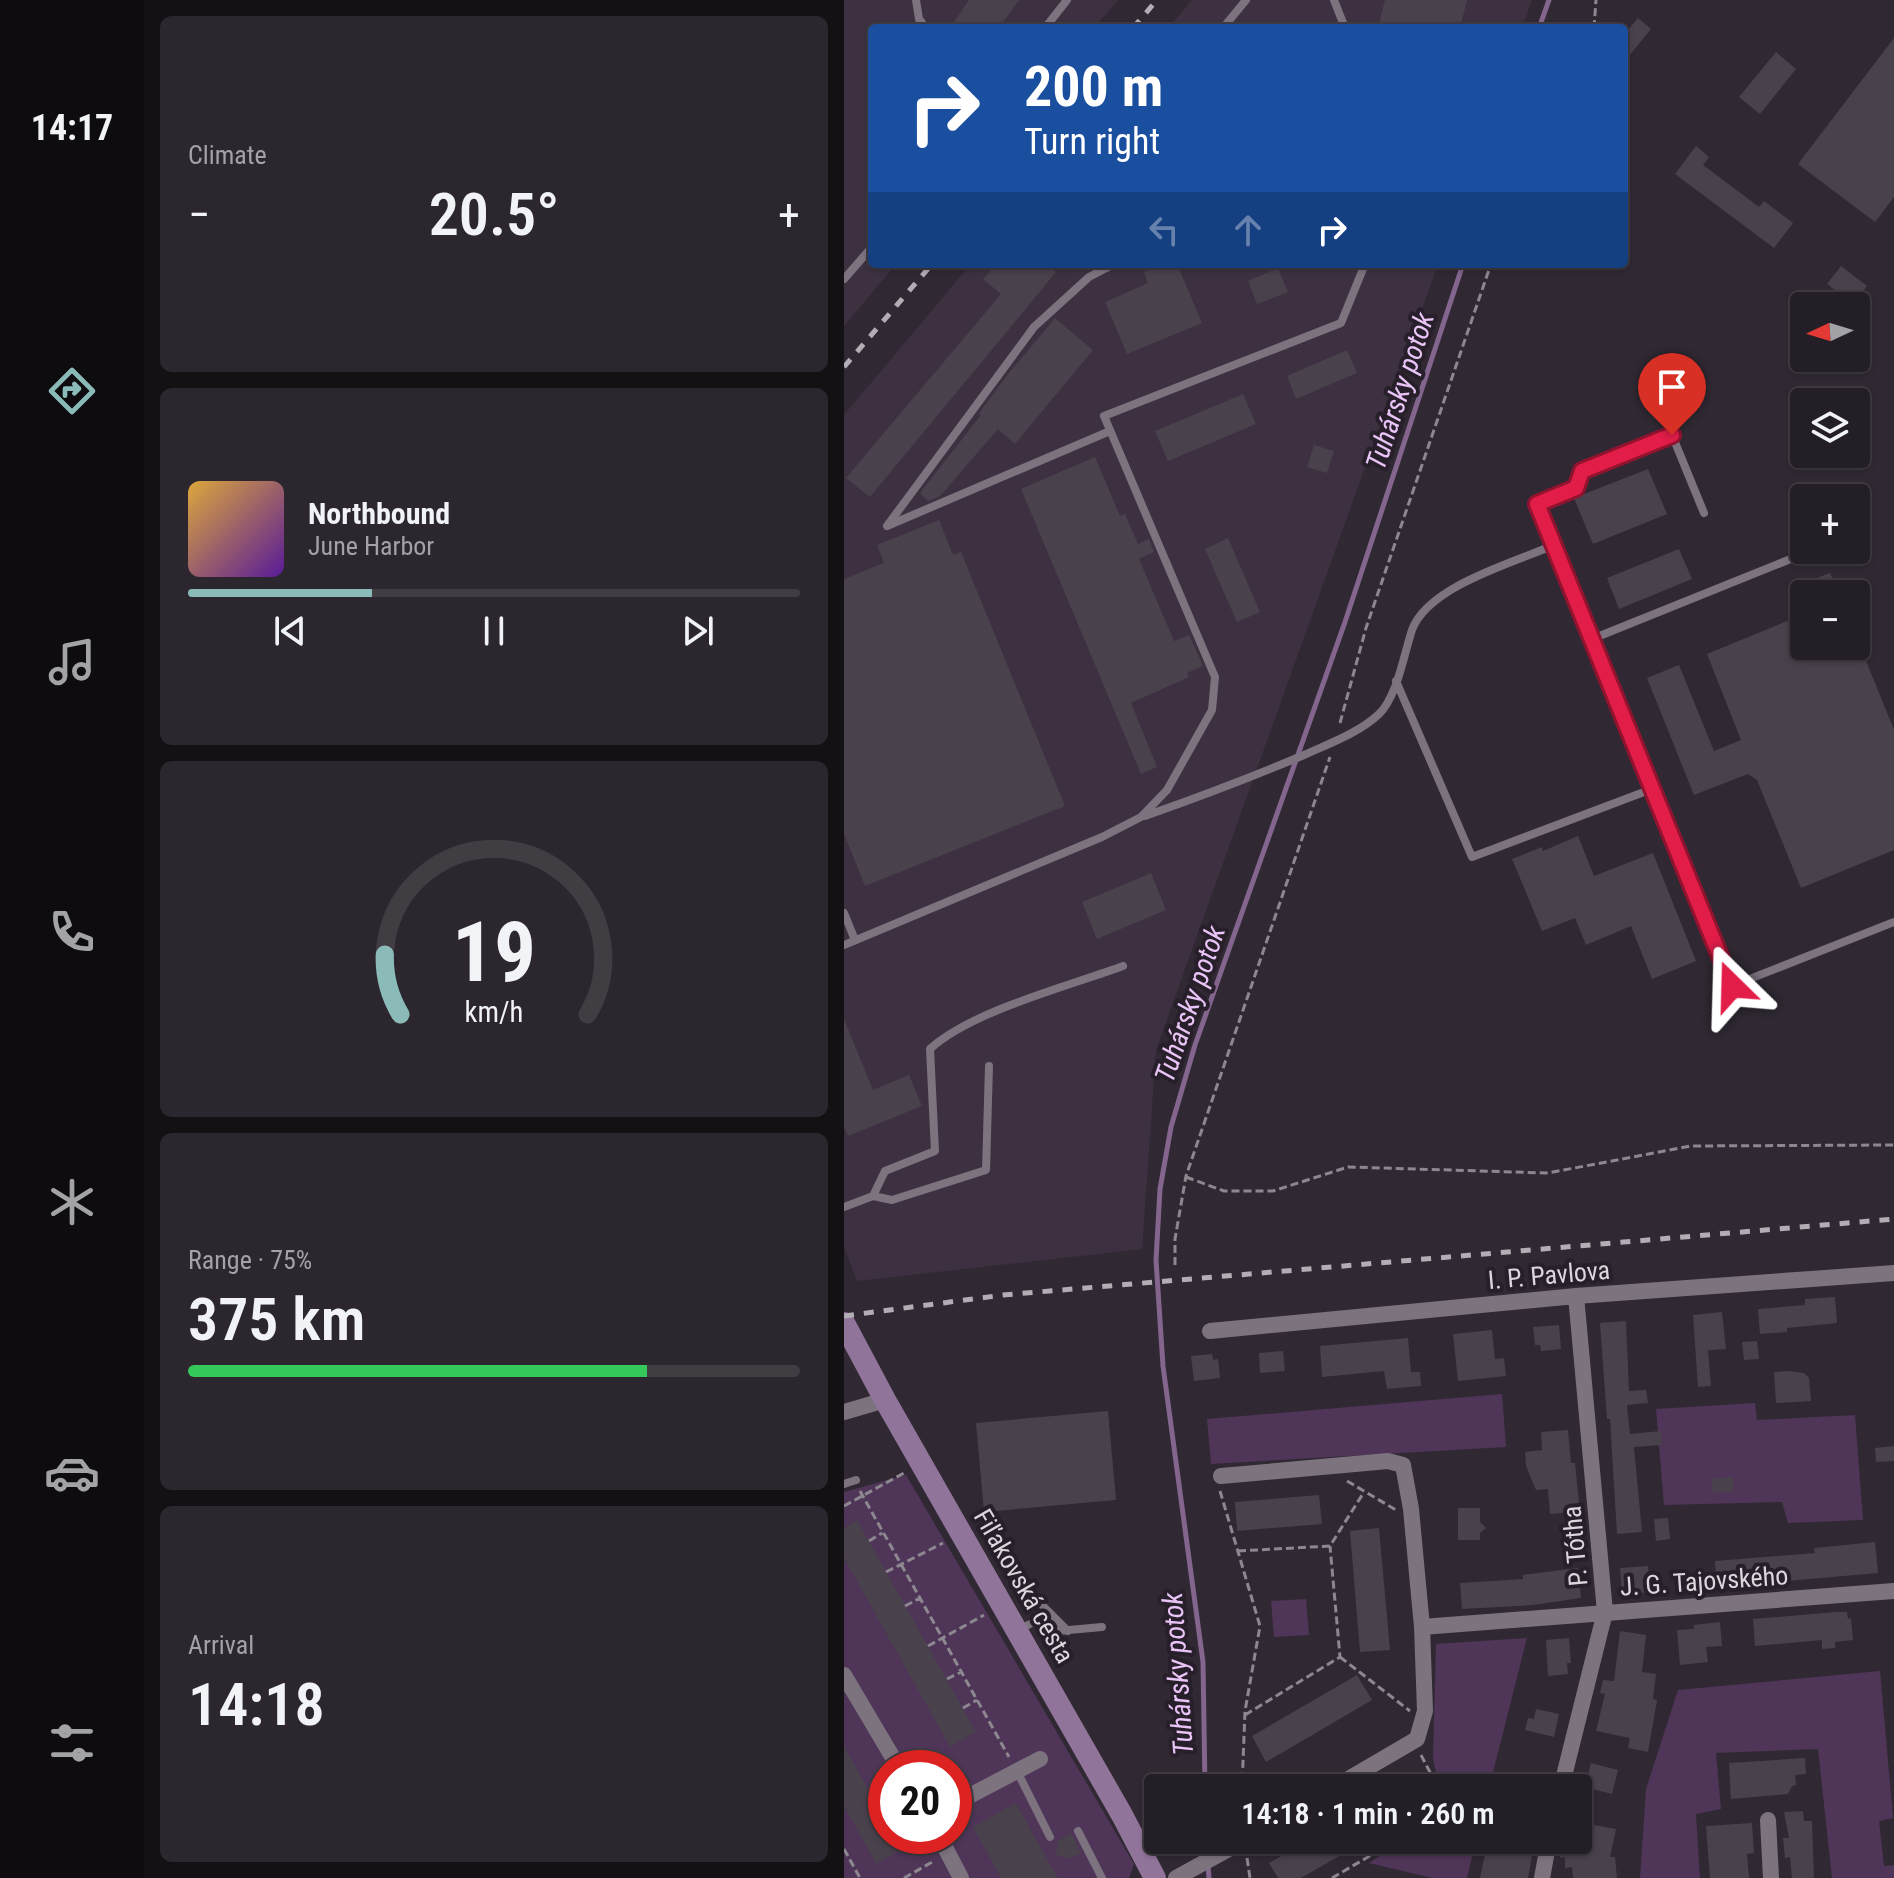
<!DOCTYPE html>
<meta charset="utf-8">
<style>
:root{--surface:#241f26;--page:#2c272e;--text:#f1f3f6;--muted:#a3a2a7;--line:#413d43;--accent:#8bbbb9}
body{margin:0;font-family:"Roboto Condensed",sans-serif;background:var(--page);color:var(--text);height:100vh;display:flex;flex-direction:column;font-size:30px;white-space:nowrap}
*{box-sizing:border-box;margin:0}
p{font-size:26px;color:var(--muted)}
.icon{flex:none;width:44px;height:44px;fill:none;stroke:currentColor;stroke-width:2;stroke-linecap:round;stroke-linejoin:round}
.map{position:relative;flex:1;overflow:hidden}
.side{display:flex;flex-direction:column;gap:16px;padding:16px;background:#141115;width:700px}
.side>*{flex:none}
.top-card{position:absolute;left:24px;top:24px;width:760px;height:244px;border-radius:8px;box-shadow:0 2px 6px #0004,0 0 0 2px var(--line);background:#1a4fa0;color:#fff;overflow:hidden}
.needle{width:52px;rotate:266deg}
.tools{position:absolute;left:946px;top:292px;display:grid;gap:16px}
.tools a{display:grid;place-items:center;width:80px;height:80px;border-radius:8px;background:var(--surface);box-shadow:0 2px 6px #0004,0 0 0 2px var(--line);font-size:40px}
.speed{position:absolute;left:24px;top:1750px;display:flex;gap:16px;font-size:40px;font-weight:700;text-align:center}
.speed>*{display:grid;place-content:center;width:104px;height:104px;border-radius:50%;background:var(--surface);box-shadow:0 2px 6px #0004,0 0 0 2px var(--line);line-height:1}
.speed .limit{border:12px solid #d22;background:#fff;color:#111}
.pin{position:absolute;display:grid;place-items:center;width:68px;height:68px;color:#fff;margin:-82px -34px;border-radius:50% 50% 50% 0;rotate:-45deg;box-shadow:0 0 8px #0007}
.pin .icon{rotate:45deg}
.me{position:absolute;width:88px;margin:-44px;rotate:338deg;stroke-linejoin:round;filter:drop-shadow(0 0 6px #0008)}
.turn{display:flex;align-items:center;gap:28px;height:168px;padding:0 24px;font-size:36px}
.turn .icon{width:104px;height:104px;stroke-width:2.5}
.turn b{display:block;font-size:56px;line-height:68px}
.lanes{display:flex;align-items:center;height:76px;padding:0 24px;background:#0003;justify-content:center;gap:40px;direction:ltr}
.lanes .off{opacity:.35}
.big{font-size:60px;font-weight:600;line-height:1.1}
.side .tile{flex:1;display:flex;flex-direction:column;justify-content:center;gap:12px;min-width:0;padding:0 28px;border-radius:12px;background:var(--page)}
.side .dial{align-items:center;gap:0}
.dial svg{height:208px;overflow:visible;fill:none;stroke:var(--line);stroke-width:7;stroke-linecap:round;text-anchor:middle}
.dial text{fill:var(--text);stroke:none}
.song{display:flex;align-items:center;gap:24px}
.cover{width:96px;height:96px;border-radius:12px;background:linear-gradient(135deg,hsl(40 70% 55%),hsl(270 70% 35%))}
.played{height:8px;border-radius:4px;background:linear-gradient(90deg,var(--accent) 30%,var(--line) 30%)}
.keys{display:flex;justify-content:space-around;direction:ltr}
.heat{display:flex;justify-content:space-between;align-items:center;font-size:44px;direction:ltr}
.charge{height:12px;border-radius:6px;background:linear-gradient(90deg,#34c759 75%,var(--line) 0)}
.trip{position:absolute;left:300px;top:1774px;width:448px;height:80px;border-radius:8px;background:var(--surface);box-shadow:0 2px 6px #0004,0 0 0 2px var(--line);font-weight:600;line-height:80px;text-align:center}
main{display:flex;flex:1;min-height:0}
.tab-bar{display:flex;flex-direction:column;width:144px;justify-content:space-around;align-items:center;background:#0e0c0f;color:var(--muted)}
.tab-bar .icon{width:56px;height:56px}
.tab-bar .on{color:var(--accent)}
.tab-bar b{font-size:36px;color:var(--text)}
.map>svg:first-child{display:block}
</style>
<main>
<nav class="tab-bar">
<b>14:17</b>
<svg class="icon on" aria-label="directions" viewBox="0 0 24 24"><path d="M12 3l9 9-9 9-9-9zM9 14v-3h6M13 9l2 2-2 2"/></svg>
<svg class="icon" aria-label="music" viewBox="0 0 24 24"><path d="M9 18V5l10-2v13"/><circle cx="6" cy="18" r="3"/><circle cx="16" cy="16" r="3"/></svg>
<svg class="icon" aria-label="phone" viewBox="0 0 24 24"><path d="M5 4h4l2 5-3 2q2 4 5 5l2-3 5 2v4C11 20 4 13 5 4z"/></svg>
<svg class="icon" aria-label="climate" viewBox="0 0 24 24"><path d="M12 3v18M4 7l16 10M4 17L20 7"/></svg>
<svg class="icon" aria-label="car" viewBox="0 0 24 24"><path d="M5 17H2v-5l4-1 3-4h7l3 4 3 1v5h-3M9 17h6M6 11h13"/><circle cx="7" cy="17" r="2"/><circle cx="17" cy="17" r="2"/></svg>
<svg class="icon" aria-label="filters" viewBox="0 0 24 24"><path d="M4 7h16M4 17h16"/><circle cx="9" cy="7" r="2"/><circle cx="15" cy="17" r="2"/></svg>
</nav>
<section class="side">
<div class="tile"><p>Climate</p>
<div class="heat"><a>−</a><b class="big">20.5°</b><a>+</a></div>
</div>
<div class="tile">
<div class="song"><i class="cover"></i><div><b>Northbound</b><p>June Harbor</p></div></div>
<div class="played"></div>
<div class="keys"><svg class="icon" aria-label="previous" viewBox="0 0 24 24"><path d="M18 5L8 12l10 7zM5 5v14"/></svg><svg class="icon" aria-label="pause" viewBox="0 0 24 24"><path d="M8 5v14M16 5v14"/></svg><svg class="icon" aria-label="next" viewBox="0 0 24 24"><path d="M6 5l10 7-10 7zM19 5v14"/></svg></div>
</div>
<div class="tile dial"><svg viewBox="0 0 100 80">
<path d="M14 69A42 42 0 1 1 86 69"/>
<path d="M14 69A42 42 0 0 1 8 46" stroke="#8bbbb9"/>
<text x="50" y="56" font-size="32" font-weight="700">19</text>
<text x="50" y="72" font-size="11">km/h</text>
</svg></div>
<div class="tile"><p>Range · 75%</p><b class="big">375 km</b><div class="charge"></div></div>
<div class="tile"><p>Arrival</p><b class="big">14:18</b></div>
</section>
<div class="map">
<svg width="1050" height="1878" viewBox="0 0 1050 1878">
<rect width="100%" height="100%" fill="#302933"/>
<!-- built -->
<path fill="#3d3141" d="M 0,0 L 274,0 L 250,28 L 28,28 L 28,264 L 52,264 L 0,326 Z
M 348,0 L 688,0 L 678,28 L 324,28 Z
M 127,264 L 594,264 L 312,1050 L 298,1249 L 13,1281 L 0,1246 L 0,415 Z"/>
<!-- green -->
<path fill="#4f3558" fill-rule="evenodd" d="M 658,1394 L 662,1447 L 367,1464 L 363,1419 Z
M 911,1403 L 913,1420 L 1011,1415 L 1019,1520 L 944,1523 L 938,1502 L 820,1505 L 812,1409 Z
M 62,1475 L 290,1864 L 285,1878 L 0,1878 L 0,1492 ZM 42,1768 L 110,1768 L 110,1836 L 42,1836 Z
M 462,1599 L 465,1635 L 430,1637 L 427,1601 Z
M 683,1638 L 645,1788 L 596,1788 L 589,1759 L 592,1644 Z
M 1036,1671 L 1049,1818 L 1035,1821 L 1040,1866 L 1050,1865 L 1050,1878 L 988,1878 L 974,1749 L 872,1753 L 877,1809 L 852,1814 L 856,1878 L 796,1878 L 802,1789 L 834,1690 Z
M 560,1840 L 632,1840 L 623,1878 L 588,1878 L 525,1863 Z"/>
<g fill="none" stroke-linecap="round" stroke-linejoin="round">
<!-- stream -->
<path stroke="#83658e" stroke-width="5" d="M 695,28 L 705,0
M 361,1788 L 359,1662 L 319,1366 L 312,1260 L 316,1189 L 327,1127 L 351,1045 L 501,622 L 619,264
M 362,1840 L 365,1878"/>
</g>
<!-- building -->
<path fill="#49414c" d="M 125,0 L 175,0 L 155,28 L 106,28 Z
M 541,0 L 623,0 L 616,28 L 534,28 Z
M 794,18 L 807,29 L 780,62 L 780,35 Z
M 1050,38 L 1050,197 L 1031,222 L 954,164 Z
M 932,52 L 952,69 L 916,114 L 895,97 Z
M 852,146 L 865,157 L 859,165 L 915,207 L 920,201 L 949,223 L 930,248 L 831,174 Z
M 153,264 L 203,264 L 212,272 L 26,497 L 2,478 L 157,294 L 139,279 Z
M 318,264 L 333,264 L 358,323 L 283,354 L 261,302 L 304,283 L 300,272 Z
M 997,266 L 1023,286 L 1008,304 L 983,284 Z
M 434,268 L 444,292 L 413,304 L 404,281 Z
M 211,318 L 249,350 L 171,444 L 154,429 L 96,496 L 84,501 L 76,493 L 137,415 L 135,413 L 165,373 Z
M 503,350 L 513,373 L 452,399 L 443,376 Z
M 399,394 L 412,424 L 324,461 L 311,431 Z
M 470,445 L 490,451 L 483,473 L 463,467 Z
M 251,457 L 276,516 L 281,514 L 294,544 L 305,539 L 310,552 L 295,559 L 330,641 L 345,635 L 359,666 L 343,673 L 345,677 L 287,703 L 313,767 L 297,774 L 177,489 Z
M 804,469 L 823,514 L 749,544 L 730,498 Z
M 95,520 L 109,555 L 117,552 L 221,806 L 21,886 L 0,834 L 0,579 L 40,563 L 33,545 Z
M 384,538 L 416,612 L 393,622 L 361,549 Z
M 835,549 L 848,579 L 775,609 L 763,578 Z
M 986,573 L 995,594 L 965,594 L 960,583 Z
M 960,614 L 960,646 L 1016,646 L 1050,730 L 1050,850 L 957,888 L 913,780 L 904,774 L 850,795 L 803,678 L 835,665 L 870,751 L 897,740 L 863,654 Z
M 734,836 L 750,876 L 809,853 L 852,961 L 808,979 L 787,926 L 742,945 L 731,918 L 698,931 L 668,859 L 698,847 L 699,851 Z
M 307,873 L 322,910 L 253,939 L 238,902 Z
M 0,1019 L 29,1090 L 65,1075 L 78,1106 L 4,1136 L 0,1127 Z
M 991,1297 L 993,1323 L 943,1328 L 943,1332 L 916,1334 L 914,1309 L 961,1305 L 961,1299 Z
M 878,1312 L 882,1349 L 855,1351 L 864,1350 L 867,1386 L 854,1387 L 849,1315 Z
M 782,1321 L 785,1391 L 802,1390 L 804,1403 L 783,1405 L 786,1434 L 817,1431 L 818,1445 L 790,1447 L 798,1532 L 773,1534 L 766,1419 L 763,1419 L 756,1323 Z
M 715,1325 L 717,1349 L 697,1351 L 696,1345 L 691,1345 L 689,1327 Z
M 648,1330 L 651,1359 L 660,1358 L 662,1376 L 614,1381 L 609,1334 Z
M 564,1338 L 567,1372 L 576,1372 L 577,1386 L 543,1389 L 540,1371 L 478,1377 L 476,1346 Z
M 913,1341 L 915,1359 L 900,1360 L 898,1342 Z
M 439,1351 L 441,1371 L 416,1373 L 415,1353 Z
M 368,1354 L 369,1360 L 374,1359 L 376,1378 L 350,1381 L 347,1356 Z
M 946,1371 L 960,1373 L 965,1378 L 967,1401 L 932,1403 L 930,1372 Z
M 264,1411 L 272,1500 L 140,1512 L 132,1423 Z
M 724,1430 L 727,1463 L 731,1463 L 736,1512 L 706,1514 L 704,1489 L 692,1490 L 682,1466 L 681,1452 L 698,1450 L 697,1432 Z
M 1050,1446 L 1050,1461 L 1032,1462 L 1031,1448 Z
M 889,1477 L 890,1491 L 869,1493 L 868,1479 Z
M 475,1495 L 478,1524 L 393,1531 L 391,1502 Z
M 614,1508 L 636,1508 L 636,1522 L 642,1528 L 636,1533 L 636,1540 L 614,1540 Z
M 824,1518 L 826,1539 L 812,1541 L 810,1519 Z
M 13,1520 L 132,1732 L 106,1747 L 0,1558 L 0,1528 Z
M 535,1528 L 546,1650 L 516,1652 L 506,1531 Z
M 1031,1542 L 1034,1573 L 873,1587 L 871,1561 L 971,1553 L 970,1548 Z
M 804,1566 L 806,1592 L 778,1595 L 776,1568 Z
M 734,1568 L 737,1598 L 689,1605 L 618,1609 L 616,1583 L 679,1579 L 679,1575 Z
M 992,1612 L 1003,1612 L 1004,1619 L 1007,1618 L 1009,1640 L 991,1642 L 991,1648 L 978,1649 L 978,1640 L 911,1646 L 909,1619 Z
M 876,1622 L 878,1646 L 862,1647 L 864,1662 L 836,1665 L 833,1630 L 850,1629 L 850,1625 Z
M 776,1631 L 802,1635 L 798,1672 L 812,1674 L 809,1699 L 813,1700 L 804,1752 L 784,1748 L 786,1738 L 752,1731 L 761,1694 L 756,1693 L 759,1680 L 770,1681 Z
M 725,1638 L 727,1663 L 723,1663 L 724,1674 L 704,1676 L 702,1640 Z
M 513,1675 L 528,1700 L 422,1762 L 408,1736 Z
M 692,1709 L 715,1714 L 710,1737 L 681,1730 L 684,1718 L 690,1719 Z
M 0,1746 L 42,1821 L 42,1836 L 51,1836 L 58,1849 L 32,1864 L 0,1806 Z
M 961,1758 L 962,1774 L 951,1775 L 952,1785 L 948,1786 L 944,1794 L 887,1799 L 885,1763 Z
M 747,1763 L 774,1770 L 768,1794 L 741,1787 Z
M 172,1803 L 198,1850 L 214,1878 L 157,1878 L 129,1827 Z
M 959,1811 L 960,1821 L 968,1821 L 970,1878 L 948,1878 L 946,1857 L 941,1858 L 939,1838 L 945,1838 L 940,1812 Z
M 734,1822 L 772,1829 L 766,1857 L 771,1857 L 773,1878 L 729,1878 L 728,1867 L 721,1868 L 721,1857 L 716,1858 L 719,1840 L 734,1840 Z
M 908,1823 L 910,1853 L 903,1854 L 905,1878 L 866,1878 L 862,1826 Z
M 227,1833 L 237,1853 L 226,1859 L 211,1854 L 215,1840 Z
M 465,1840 L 523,1840 L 457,1878 L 434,1878 L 425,1863 Z
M 644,1840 L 691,1840 L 684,1878 L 636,1878 Z"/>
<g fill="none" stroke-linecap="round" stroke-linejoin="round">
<!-- path -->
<path stroke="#8d878f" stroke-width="3" stroke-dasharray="8 4" stroke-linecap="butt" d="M 750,28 L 752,0
M 780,211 L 784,212
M 496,723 L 522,628 L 647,264
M 342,1177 L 380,1191 L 429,1191 L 504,1167 L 704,1173 L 847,1146 L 1050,1145
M 331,1265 L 331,1239 L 342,1176 L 486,757
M 503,1481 L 552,1510
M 16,1491 L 165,1757
M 376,1491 L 416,1626 L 401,1711 L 398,1788
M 0,1506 L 60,1473
M 25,1541 L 38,1533
M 394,1551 L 486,1546 L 520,1492
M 42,1572 L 99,1543
M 61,1606 L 76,1598
M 84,1646 L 140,1615
M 496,1657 L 566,1711
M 103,1679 L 117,1672
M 119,1708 L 133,1700
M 401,1715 L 496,1657 L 486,1546
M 577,1755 L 589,1778 L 591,1788
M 0,1849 L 16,1878
M 403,1858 L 406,1878
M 60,1878 L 90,1861
M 488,1878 L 553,1840"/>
<!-- lane -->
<path stroke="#7c737f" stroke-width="8" d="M 72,0 L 75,19 L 82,28
M 490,0 L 501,28
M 201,28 L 223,0
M 379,28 L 402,0
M 0,279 L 28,247
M 266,431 L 43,526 L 190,327 L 245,277 L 270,264
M 860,513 L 828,435 L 738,471 L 732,488 L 693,504 L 888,986 L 1050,922
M 1012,533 L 1017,531
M 748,639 L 969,550
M 552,681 L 628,857 L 808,789
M 301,816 C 355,797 408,777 460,755 C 484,744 515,733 535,714 C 553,697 560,654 568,630 C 584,586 669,563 710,545
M 0,913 L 11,940
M 0,945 L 258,837 L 297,817 L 323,790 L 368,710 L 371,677 L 260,416 L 497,323 L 521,264
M 29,1196 L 48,1200 L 142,1170 L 145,1066
M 0,1207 L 29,1196 L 41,1171 L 91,1151 L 86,1049 C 127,1011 225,986 279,966
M 0,1484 L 12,1480
M 191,1598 L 224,1631
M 174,1630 L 190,1622 L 214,1631 L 258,1627
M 173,1771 L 206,1837
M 234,1831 L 258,1878"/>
<!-- street -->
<path stroke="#7c737f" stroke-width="16" d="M 366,1331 L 732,1296 L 1050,1273
M 0,1412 L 41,1400
M 377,1476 L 544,1461 L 559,1465 L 567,1509 L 578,1627 L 581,1711 L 573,1739 L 489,1788
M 578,1627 L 1050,1591
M 0,1675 L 55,1768
M 717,1788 L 761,1612 L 732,1296
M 110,1804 L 196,1759
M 924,1820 L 927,1878
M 95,1836 L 117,1878
M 332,1878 L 401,1840
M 698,1878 L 705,1840"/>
<!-- secondary -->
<path stroke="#91749a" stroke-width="22" d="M 0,1323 L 41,1400 L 278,1815 L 311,1878"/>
<!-- rail -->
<path stroke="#b3adb5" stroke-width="5" stroke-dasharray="10 10" stroke-linecap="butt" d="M 289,28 L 313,0
M 0,367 L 88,264
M 0,1316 L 159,1295 L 1050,1219"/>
</g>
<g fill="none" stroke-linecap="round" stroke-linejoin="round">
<defs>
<path id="route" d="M 828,435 L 738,471 L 732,488 L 693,504 L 888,986"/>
</defs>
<!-- route casing -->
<use href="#route" stroke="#92132f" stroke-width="20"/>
<!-- route -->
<use href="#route" stroke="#e11d48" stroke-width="14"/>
</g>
<g text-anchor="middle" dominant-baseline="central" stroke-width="8" stroke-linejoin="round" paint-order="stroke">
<!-- street labels -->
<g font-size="26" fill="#dcd7de" stroke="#271f29">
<text transform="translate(705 1275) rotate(-5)">I. P. Pavlova</text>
<text transform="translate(731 1546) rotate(-95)">P. Tótha</text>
<text transform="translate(860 1581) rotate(-4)">J. G. Tajovského</text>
<text transform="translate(180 1586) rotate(60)">Fiľakovská cesta</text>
</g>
<!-- water labels -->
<g font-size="28" font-style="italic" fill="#e9c4f6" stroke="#271f29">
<text transform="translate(556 391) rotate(-72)">Tuhársky potok</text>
<text transform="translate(346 1004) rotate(-71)">Tuhársky potok</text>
<text transform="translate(334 1674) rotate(-94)">Tuhársky potok</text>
</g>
</g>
</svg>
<div class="tools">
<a><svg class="needle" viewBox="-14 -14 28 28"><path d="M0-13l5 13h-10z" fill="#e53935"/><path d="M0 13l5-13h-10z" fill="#a3a2a7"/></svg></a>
<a><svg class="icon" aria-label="layers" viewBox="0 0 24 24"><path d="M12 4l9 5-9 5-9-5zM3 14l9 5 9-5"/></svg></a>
<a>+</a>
<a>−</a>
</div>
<div class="speed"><div class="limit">20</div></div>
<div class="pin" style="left:828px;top:435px;background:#d93025"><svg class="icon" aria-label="arrive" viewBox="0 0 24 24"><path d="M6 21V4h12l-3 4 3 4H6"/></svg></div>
<svg class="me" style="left:888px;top:986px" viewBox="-20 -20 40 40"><path d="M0-17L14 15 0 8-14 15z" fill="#e11d48" stroke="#fff" stroke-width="4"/></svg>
<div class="trip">14:18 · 1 min · 260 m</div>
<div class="top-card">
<div class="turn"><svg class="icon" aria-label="right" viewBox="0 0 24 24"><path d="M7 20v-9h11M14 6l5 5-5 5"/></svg><div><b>200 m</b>Turn right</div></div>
<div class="lanes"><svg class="icon off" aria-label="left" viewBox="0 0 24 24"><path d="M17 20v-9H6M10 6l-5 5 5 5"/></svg><svg class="icon off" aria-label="ahead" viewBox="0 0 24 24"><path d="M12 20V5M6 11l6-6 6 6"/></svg><svg class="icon" aria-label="right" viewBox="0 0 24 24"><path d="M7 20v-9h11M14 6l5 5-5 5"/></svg></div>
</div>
</div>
</main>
